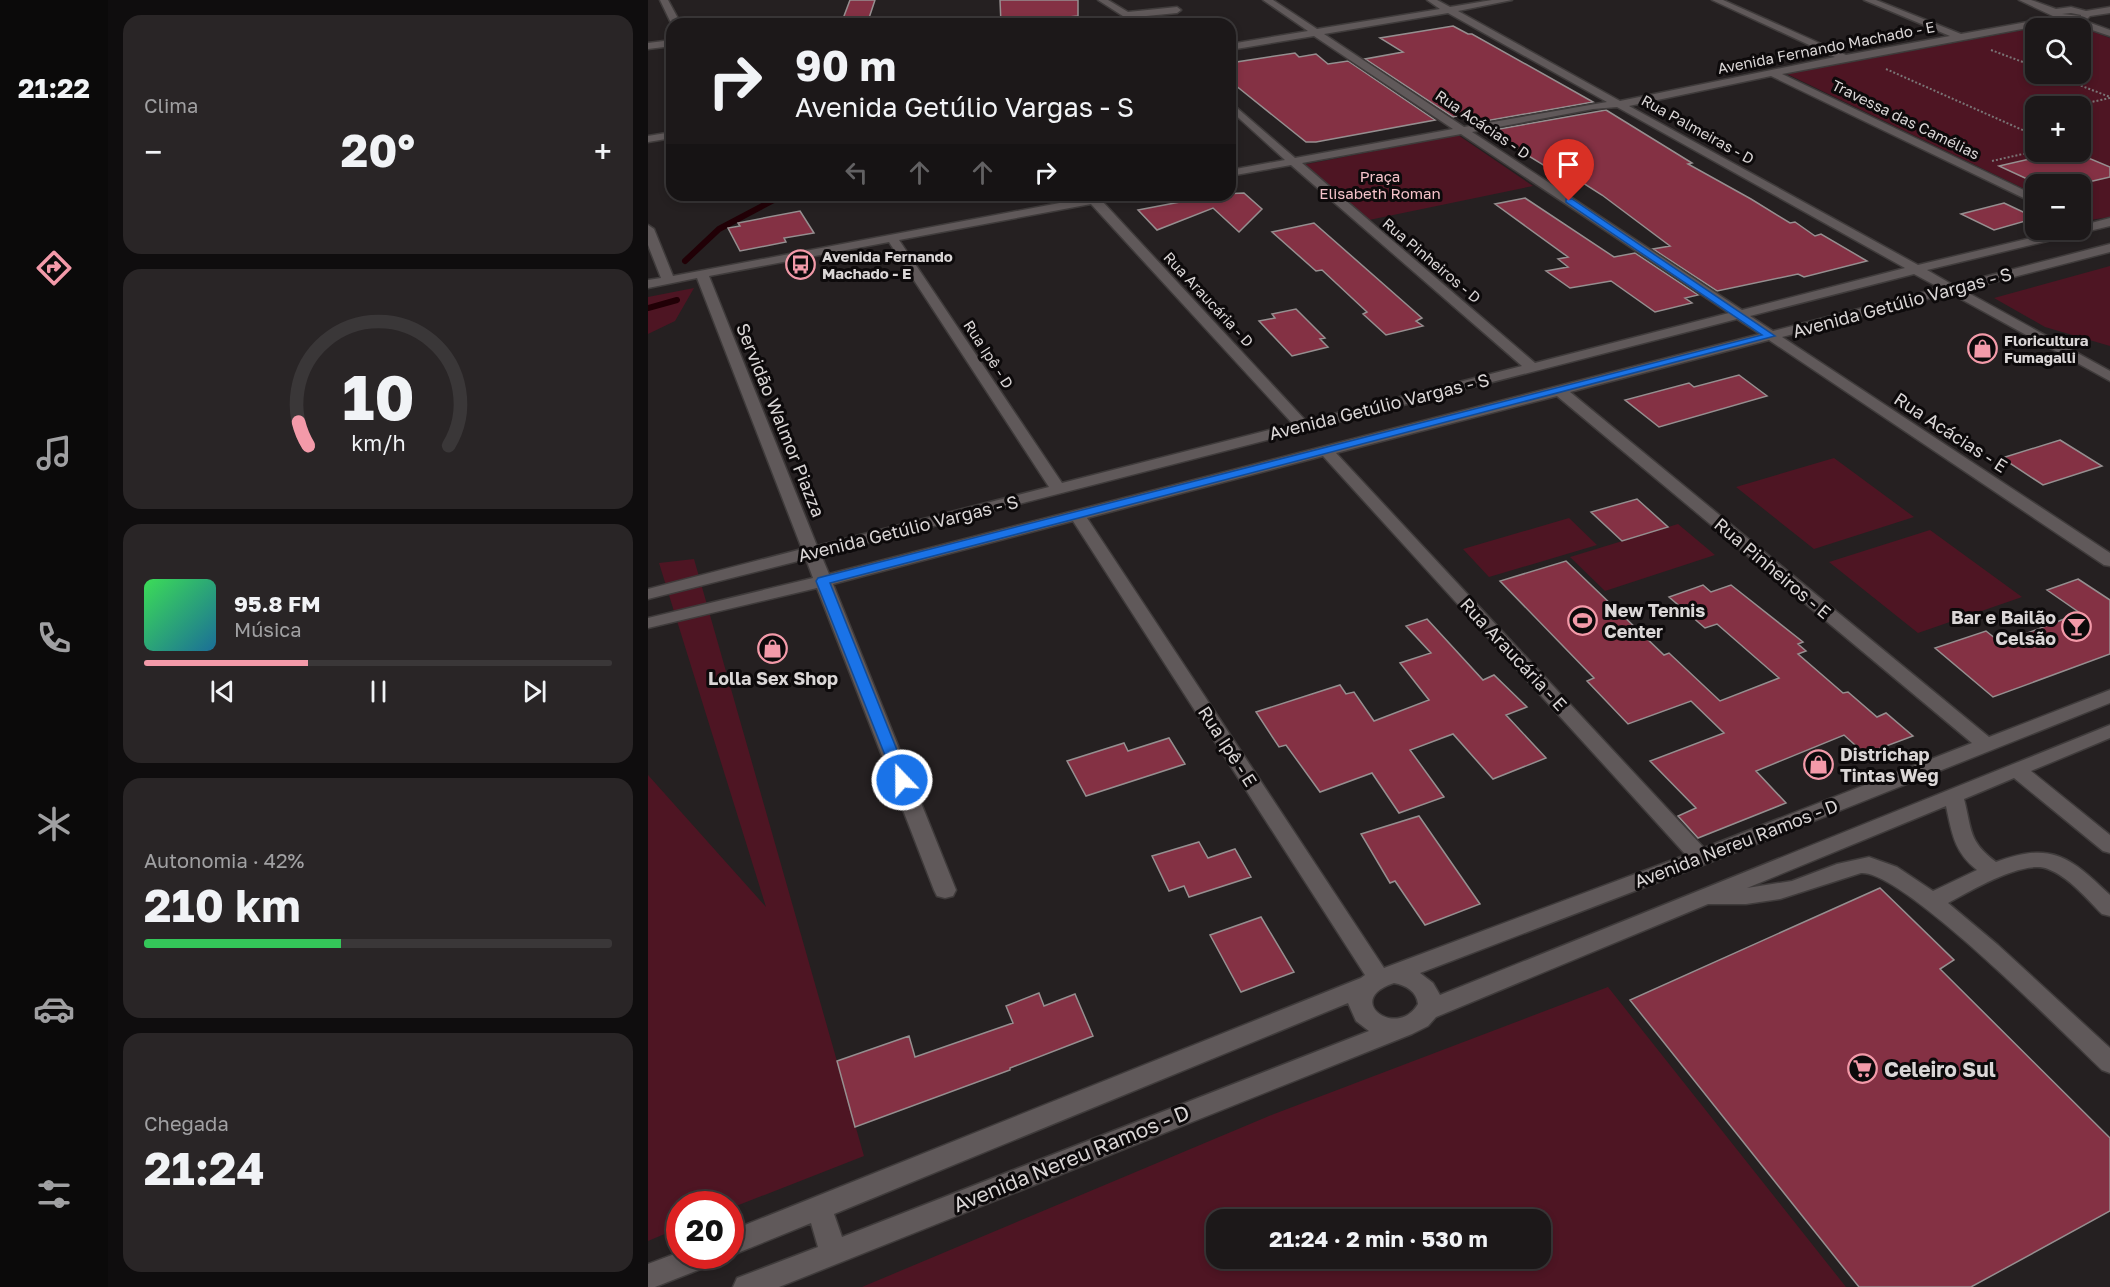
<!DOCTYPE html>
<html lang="pt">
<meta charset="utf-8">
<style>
:root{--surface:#1c1819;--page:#292526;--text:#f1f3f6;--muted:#a0a0a2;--line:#3a3738;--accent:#f39aa9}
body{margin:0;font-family:"Golos Text",sans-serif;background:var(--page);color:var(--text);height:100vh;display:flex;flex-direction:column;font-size:22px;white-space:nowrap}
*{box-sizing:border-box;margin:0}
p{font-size:20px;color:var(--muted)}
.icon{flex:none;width:33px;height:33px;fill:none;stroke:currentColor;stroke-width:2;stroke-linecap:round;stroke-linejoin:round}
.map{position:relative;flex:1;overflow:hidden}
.side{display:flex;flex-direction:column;gap:15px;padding:15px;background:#0f0d0e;width:540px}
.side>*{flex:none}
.guide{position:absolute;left:18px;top:18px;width:570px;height:183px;border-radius:18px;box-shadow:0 3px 9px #0003,0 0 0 2px var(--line);background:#1c1819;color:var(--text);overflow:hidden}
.fabs{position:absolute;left:1377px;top:18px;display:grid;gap:12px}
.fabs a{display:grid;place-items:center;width:66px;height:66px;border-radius:12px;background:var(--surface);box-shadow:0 3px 9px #0003,0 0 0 2px var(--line);font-size:30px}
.speed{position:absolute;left:18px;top:1191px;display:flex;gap:12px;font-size:30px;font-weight:700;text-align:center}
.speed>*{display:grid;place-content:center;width:78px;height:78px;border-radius:50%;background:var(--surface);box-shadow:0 3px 9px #0003,0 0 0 2px var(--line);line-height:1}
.speed .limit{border:9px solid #d22;background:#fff;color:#111}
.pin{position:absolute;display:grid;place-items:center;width:51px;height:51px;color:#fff;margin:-62px -26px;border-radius:50% 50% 50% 0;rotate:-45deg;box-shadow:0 0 6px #0007}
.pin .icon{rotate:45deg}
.me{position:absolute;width:66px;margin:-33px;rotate:338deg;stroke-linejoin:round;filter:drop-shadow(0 0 4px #0008)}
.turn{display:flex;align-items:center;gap:21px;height:126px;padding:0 30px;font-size:27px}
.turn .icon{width:78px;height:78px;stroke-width:2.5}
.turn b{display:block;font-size:42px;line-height:51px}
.lanes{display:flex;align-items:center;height:57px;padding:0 30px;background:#0003;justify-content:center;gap:30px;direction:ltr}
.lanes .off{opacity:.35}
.big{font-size:45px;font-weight:700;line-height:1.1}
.side .widget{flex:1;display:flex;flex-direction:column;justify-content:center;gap:9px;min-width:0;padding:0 21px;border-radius:18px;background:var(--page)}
.side .dial{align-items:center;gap:0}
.dial svg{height:156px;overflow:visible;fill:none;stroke:var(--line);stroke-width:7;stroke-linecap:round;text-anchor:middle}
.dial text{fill:var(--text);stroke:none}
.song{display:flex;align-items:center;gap:18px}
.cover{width:72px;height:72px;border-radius:9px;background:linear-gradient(135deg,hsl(130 70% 55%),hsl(200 70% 35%))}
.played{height:6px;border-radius:3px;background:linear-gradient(90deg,var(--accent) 35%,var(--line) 35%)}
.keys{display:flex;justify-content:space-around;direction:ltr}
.heat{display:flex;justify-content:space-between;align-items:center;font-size:33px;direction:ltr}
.charge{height:9px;border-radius:4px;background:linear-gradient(90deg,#34c759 42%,var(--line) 0)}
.trip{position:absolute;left:558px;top:1209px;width:345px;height:60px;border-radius:18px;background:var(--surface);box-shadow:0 3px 9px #0003,0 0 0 2px var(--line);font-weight:700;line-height:60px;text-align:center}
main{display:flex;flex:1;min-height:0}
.menu{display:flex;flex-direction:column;width:108px;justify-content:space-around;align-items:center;background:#0b0a0a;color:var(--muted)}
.menu .icon{width:42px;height:42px}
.menu .current{color:var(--accent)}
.menu b{font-size:27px;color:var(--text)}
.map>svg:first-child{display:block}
</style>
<main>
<nav class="menu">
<b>21:22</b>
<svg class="icon current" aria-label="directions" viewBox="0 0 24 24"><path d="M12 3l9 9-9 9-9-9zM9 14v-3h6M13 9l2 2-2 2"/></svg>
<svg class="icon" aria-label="music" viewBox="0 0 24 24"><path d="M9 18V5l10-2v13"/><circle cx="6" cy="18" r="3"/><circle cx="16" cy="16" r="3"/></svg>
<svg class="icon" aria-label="phone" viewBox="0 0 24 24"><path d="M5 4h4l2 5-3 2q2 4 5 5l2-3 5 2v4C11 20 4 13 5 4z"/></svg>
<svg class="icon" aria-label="climate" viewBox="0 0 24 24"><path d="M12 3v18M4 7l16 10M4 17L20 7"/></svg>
<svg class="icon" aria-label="car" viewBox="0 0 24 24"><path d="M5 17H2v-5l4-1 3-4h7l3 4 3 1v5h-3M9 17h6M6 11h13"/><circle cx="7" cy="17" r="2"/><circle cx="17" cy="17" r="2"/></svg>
<svg class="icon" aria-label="filters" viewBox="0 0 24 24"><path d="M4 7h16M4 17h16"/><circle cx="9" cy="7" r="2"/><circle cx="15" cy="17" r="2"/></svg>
</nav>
<section class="side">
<div class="widget"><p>Clima</p>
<div class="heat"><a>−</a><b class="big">20°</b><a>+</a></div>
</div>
<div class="widget dial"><svg viewBox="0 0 100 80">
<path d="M14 69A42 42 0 1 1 86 69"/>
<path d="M14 69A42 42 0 0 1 9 57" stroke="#f39aa9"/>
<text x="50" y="56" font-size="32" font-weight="700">10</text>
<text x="50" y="72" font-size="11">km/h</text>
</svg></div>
<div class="widget">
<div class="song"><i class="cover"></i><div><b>95.8 FM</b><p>Música</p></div></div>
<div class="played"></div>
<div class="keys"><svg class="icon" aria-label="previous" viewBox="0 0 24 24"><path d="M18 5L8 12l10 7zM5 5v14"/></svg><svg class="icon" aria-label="pause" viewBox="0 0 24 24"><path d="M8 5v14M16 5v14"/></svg><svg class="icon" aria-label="next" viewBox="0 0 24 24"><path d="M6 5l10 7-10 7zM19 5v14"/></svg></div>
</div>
<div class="widget"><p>Autonomia · 42%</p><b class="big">210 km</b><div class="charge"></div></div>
<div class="widget"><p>Chegada</p><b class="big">21:24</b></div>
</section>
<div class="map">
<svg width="1462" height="1287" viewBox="0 0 1462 1287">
<rect width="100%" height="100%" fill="#252021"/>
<!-- green -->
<path fill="#4e1523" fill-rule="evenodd" d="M 1418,22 L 1462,38 L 1462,217 L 1442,220 L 1433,216 L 1432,184 L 1388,184 L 1387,194 L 1139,74 ZM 1388,28 L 1432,28 L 1432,74 L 1388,74 ZM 1388,106 L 1432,106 L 1432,152 L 1388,152 Z
M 810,135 L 885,186 L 721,220 L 654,165 Z
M 1462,266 L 1462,346 L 1397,327 L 1346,298 Z
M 46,288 L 27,321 L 0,334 L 0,297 Z
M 1186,458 L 1266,517 L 1166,549 L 1088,487 Z
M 921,518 L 949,545 L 841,577 L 815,549 Z
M 1030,524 L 1067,555 L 957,591 L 922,557 Z
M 1282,530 L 1374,597 L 1270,633 L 1181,562 Z
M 46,559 L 216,1156 L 83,1208 L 82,1204 L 32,1204 L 31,1228 L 0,1241 L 0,775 L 118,907 L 11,563 Z
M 960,987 L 1198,1287 L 214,1287 L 626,1114 ZM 568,1220 L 892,1220 L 892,1258 L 568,1258 Z"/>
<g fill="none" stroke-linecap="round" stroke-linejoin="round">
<!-- stream -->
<path stroke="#210006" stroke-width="6" d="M 37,261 L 71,229 L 135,195
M 0,308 L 29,300"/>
</g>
<!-- building -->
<path fill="#843144" stroke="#968f90" stroke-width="1.5" d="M 202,0 L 227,0 L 219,24 L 193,24 Z
M 352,0 L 430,0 L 430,16 L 353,24 Z
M 805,26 L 820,34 L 824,34 L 945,102 L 826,123 L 813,115 L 805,117 L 717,59 L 755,52 L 732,38 Z
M 647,53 L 651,57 L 668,54 L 680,64 L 700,61 L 787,120 L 668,142 L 658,142 L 582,81 L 582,63 Z
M 958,110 L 1044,163 L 1040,164 L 1103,199 L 1142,223 L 1147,222 L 1167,236 L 1173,234 L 1219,261 L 1156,277 L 1150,274 L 1069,291 L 1005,249 L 1022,246 L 954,195 L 918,172 L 910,174 L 840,131 Z
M 1412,152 L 1426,152 L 1462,167 L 1462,177 L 1432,184 L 1390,184 L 1351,166 Z
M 596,193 L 614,209 L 591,232 L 565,208 L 509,230 L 490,210 L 553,198 L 550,195 Z
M 877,198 L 966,257 L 987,253 L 1050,295 L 1037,298 L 1044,303 L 1007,312 L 963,281 L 922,288 L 898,271 L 920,267 L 910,259 L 920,257 L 847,204 Z
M 1356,203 L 1388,218 L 1346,230 L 1313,214 Z
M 152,211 L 166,233 L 136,238 L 138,242 L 92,251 L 80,228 L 92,226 L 90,223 Z
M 666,223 L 774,318 L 768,321 L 775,326 L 738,335 L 715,314 L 719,312 L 674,270 L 668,271 L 624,232 Z
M 648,309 L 677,338 L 672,339 L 680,347 L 644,356 L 611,321 L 627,318 L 624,314 Z
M 1091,375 L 1119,396 L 1011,427 L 977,400 L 1041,383 L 1046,387 Z
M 1412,440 L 1454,466 L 1395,485 L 1354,458 Z
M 989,499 L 1020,527 L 974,541 L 943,512 Z
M 918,561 L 1016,655 L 1021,653 L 1072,701 L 1131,678 L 1069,624 L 1057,628 L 1021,597 L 1055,585 L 1063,592 L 1083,585 L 1155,642 L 1150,644 L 1158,651 L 1150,654 L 1195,693 L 1200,692 L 1229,717 L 1238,713 L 1265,736 L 1217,754 L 1196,735 L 1108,771 L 1138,803 L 1050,838 L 1030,816 L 1048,808 L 1002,761 L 1076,733 L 1043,701 L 980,724 L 939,681 L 946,678 L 852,581 Z
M 1430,579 L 1462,600 L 1462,654 L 1345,697 L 1287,648 L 1338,631 L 1353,643 L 1432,613 L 1399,590 Z
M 779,619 L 835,680 L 846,675 L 879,707 L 858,715 L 898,758 L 845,779 L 805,734 L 762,750 L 796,797 L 751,813 L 724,773 L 672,792 L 638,745 L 631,747 L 608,712 L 692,685 L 698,694 L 706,692 L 726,721 L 781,700 L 752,663 L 783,653 L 758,626 Z
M 521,738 L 537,764 L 438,796 L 419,761 L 476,743 L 480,751 Z
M 771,816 L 832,904 L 777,925 L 747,881 L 742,883 L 713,834 Z
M 551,842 L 560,858 L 587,849 L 603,877 L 541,897 L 536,886 L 521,891 L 504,856 Z
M 1232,888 L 1306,960 L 1292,969 L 1462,1138 L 1462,1211 L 1323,1287 L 1211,1287 L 982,1000 Z
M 613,917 L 646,972 L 593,992 L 562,935 Z
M 391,993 L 396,1006 L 427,994 L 445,1036 L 362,1068 L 362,1070 L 207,1127 L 189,1061 L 261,1036 L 267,1057 L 365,1023 L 358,1006 Z"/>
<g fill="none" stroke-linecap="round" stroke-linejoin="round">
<defs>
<path id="minor" d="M 12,0 L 20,0 L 33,24 L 24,25 Z
M 450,0 L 460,0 L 480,12 L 529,7 L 533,10 L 529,13 L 478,18 Z
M 615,0 L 625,0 L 669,29 L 792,9 L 779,0 L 789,0 L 802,7 L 844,0 L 864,0 L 810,11 L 972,101 L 1187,57 L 1064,0 L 1075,0 L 1198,55 L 1302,36 L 1216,0 L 1228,0 L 1313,34 L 1407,17 L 1371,0 L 1383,0 L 1408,9 L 1423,7 L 1438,11 L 1462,7 L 1462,13 L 1442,16 L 1437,21 L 1462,30 L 1462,36 L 1417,21 L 1134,74 L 1388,196 L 1388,204 L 1123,76 L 981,106 L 1270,265 L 1416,230 L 1432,230 L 1432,226 L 1462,218 L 1462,226 L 1279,270 L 1305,285 L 1462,244 L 1462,252 L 1315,290 L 1462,371 L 1462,381 L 1302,293 L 1134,337 L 1462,553 L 1462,566 L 1456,565 L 1121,340 L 922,392 L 1341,737 L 1462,690 L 1462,703 L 1060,863 L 772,973 L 785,983 L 792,995 L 1462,725 L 1462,738 L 1383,771 L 1462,835 L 1462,853 L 1455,851 L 1366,778 L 1316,799 C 1324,830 1320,841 1348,862 C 1404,841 1422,857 1462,895 L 1462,916 L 1454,914 C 1438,898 1421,877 1400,869 C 1376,859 1322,891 1300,903 L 1350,945 L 1462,1048 L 1462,1073 L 1454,1070 C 1416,1034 1255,870 1213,873 L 1132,899 L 1098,904 L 1060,904 L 788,1017 L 780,1026 L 764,1034 L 131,1287 L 85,1287 L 89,1278 L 170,1247 L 163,1223 L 82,1256 L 82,1231 L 713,978 L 717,975 L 425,521 L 185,584 L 308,890 L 305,896 L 297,898 L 289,896 L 286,890 L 169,588 L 0,628 L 0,618 L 165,578 L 158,559 L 0,599 L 0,589 L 154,549 L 49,278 L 0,288 L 0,280 L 13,278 L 0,245 L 0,225 L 6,229 L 25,276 L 438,198 L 436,195 L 476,195 L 474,197 L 454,201 L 658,421 L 874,366 L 643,165 L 582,176 L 582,170 L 637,160 L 582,110 L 582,102 L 647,158 L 805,129 L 666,36 L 582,50 L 582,44 L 660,31 ZM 800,13 L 959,102 L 816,127 L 676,34 ZM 1423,13 L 1433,15 L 1433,16 L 1414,14 ZM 969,107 L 1257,268 L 1094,310 L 824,132 L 945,109 ZM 813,134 L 1081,313 L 887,363 L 654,163 ZM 443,204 L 645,424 L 414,483 L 251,240 ZM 241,242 L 401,487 L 169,546 L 61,276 ZM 1266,274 L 1292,288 L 1125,331 L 1102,316 ZM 1089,319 L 1112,334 L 181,574 L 173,555 ZM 909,396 L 1324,743 L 1056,848 L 688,453 ZM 675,456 L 1038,855 L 736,968 L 439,518 ZM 1298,806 C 1304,833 1306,852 1329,870 L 1285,891 L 1249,867 L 1221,857 L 1189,864 L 1144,881 L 1099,888 ZM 746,983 C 758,985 769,992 770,1004 C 749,1040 694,1000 746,983 ZM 700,1003 L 708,1021 L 721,1031 L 194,1237 L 186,1214 Z
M 24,40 L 24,46 L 0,49 L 0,43 Z
M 24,132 L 24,138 L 0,142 L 0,136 Z
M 32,1252 L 32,1256 L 67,1256 L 63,1265 L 7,1287 L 0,1287 L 0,1264 Z"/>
</defs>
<!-- minor casing -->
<use href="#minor" stroke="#3f3b3b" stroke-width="3"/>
<!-- path -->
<path stroke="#7a7576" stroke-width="2" stroke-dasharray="2 2" stroke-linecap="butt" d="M 1343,50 L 1388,67
M 1238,69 L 1388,136
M 1403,74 L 1462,97
M 1425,106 L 1462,98
M 1379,117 L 1388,115
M 1344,161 L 1388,151"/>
<!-- minor -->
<use href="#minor" fill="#60595a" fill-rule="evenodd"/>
</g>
<!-- route -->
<path fill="#1a73e8" stroke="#114b97" stroke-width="1.5" d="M 918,199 L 924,199 L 1127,336 L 182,583 L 261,780 L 254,785 L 248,783 L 168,581 L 170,578 L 1114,335 L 918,202 Z"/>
<!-- icons -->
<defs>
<symbol id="bus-ring" viewBox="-11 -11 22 22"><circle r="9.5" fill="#0d0a0b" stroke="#f39aa9" stroke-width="1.5"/><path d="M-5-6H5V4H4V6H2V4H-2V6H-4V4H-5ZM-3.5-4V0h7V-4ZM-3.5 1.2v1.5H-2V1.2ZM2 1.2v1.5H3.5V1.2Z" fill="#f39aa9"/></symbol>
<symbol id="shop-ring" viewBox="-11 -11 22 22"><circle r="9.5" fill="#0d0a0b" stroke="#f39aa9" stroke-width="1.5"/><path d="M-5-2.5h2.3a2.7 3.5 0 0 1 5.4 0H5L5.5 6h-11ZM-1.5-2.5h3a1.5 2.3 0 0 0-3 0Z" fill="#f39aa9"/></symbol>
<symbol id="stadium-ring" viewBox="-11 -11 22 22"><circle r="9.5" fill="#0d0a0b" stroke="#f39aa9" stroke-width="1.5"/><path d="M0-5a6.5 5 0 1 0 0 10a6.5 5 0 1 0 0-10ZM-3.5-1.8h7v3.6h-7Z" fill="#f39aa9"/></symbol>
<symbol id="bar-ring" viewBox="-11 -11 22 22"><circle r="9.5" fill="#0d0a0b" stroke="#f39aa9" stroke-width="1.5"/><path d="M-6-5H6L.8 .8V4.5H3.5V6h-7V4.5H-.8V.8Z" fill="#f39aa9"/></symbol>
<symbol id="supermarket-ring" viewBox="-11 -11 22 22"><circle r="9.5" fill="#0d0a0b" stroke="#f39aa9" stroke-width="1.5"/><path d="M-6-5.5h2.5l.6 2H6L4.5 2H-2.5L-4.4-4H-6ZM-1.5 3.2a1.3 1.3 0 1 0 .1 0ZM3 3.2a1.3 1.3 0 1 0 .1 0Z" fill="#f39aa9"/></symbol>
</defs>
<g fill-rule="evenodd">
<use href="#bus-ring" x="136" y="248" width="33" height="33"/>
<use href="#shop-ring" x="1318" y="332" width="33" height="33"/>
<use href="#stadium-ring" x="918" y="604" width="33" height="33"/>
<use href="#bar-ring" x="1412" y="610" width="33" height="33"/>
<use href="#shop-ring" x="108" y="632" width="33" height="33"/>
<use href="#shop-ring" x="1154" y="748" width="33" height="33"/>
<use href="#supermarket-ring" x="1198" y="1052" width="33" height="33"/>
</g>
<g text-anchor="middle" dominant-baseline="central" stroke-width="6" stroke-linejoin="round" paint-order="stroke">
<!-- far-street labels -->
<g font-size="15" fill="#dad6d6" stroke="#0d0a0b">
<text transform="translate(1178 47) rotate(-11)">Avenida Fernando Machado - E</text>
<text transform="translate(1258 119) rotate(26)">Travessa das Camélias</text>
<text transform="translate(835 124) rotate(34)">Rua Acácias - D</text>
<text transform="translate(1050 129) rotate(29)">Rua Palmeiras - D</text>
<text transform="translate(784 260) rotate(40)">Rua Pinheiros - D</text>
<text transform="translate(561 299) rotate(47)">Rua Araucária - D</text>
<text transform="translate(341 354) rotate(57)">Rua Ipê - D</text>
</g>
<!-- far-park labels -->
<g font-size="15" fill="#f5c3ca" stroke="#0d0a0b">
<text x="732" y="176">Praça<tspan x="732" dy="17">Elisabeth Roman</tspan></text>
</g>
<!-- far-poi labels -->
<g font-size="15" font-weight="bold" fill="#dad6d6" stroke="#0d0a0b" text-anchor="start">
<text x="174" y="256">Avenida Fernando<tspan x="174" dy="17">Machado - E</tspan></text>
<text x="1356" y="340">Floricultura<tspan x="1356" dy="17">Fumagalli</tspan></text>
</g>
<!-- street labels -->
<g font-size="18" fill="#dad6d6" stroke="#0d0a0b">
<text transform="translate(1254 302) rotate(-15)">Avenida Getúlio Vargas - S</text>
<text transform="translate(731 406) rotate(-14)">Avenida Getúlio Vargas - S</text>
<text transform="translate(133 420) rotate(68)">Servidão Walmor Piazza</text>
<text transform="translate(1303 432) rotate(33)">Rua Acácias - E</text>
<text transform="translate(260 528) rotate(-14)">Avenida Getúlio Vargas - S</text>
<text transform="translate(1125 568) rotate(40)">Rua Pinheiros - E</text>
<text transform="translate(866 654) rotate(47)">Rua Araucária - E</text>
<text transform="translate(580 746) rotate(57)">Rua Ipê - E</text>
<text transform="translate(1088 843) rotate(-21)">Avenida Nereu Ramos - D</text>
</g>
<!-- poi labels -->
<g font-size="18" font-weight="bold" fill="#dad6d6" stroke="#0d0a0b" text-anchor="start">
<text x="956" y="610">New Tennis<tspan x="956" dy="21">Center</tspan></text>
<text x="1408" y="617" text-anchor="end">Bar e Bailão<tspan x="1408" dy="21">Celsão</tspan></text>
<text x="125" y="678" text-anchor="middle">Lolla Sex Shop</text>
<text x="1192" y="754">Districhap<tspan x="1192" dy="21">Tintas Weg</tspan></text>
</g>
<!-- near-poi labels -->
<g font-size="21" font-weight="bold" fill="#dad6d6" stroke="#0d0a0b" text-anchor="start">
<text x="1236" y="1069">Celeiro Sul</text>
</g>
<!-- near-street labels -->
<g font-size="21" fill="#dad6d6" stroke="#0d0a0b">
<text transform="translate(423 1158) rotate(-22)">Avenida Nereu Ramos - D</text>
</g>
</g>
</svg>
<div class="fabs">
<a><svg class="icon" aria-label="search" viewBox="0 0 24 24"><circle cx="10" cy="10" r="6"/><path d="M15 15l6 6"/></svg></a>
<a>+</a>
<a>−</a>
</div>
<div class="speed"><div class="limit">20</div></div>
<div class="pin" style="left:921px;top:201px;background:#d93025"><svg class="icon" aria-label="arrive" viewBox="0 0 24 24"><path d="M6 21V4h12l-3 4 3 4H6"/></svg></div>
<svg class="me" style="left:254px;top:780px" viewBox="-20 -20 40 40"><circle r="17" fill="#1a73e8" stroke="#fff" stroke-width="3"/><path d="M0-11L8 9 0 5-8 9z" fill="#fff"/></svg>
<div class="trip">21:24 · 2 min · 530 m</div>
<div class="guide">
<div class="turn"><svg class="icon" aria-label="right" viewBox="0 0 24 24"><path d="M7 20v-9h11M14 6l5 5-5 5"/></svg><div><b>90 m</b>Avenida Getúlio Vargas - S</div></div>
<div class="lanes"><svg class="icon off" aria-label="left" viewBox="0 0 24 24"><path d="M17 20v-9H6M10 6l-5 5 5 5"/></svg><svg class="icon off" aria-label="ahead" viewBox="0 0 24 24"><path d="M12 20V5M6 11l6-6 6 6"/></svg><svg class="icon off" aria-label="ahead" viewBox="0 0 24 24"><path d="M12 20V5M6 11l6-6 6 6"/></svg><svg class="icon" aria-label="right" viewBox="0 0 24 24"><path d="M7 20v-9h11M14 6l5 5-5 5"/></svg></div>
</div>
</div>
</main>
